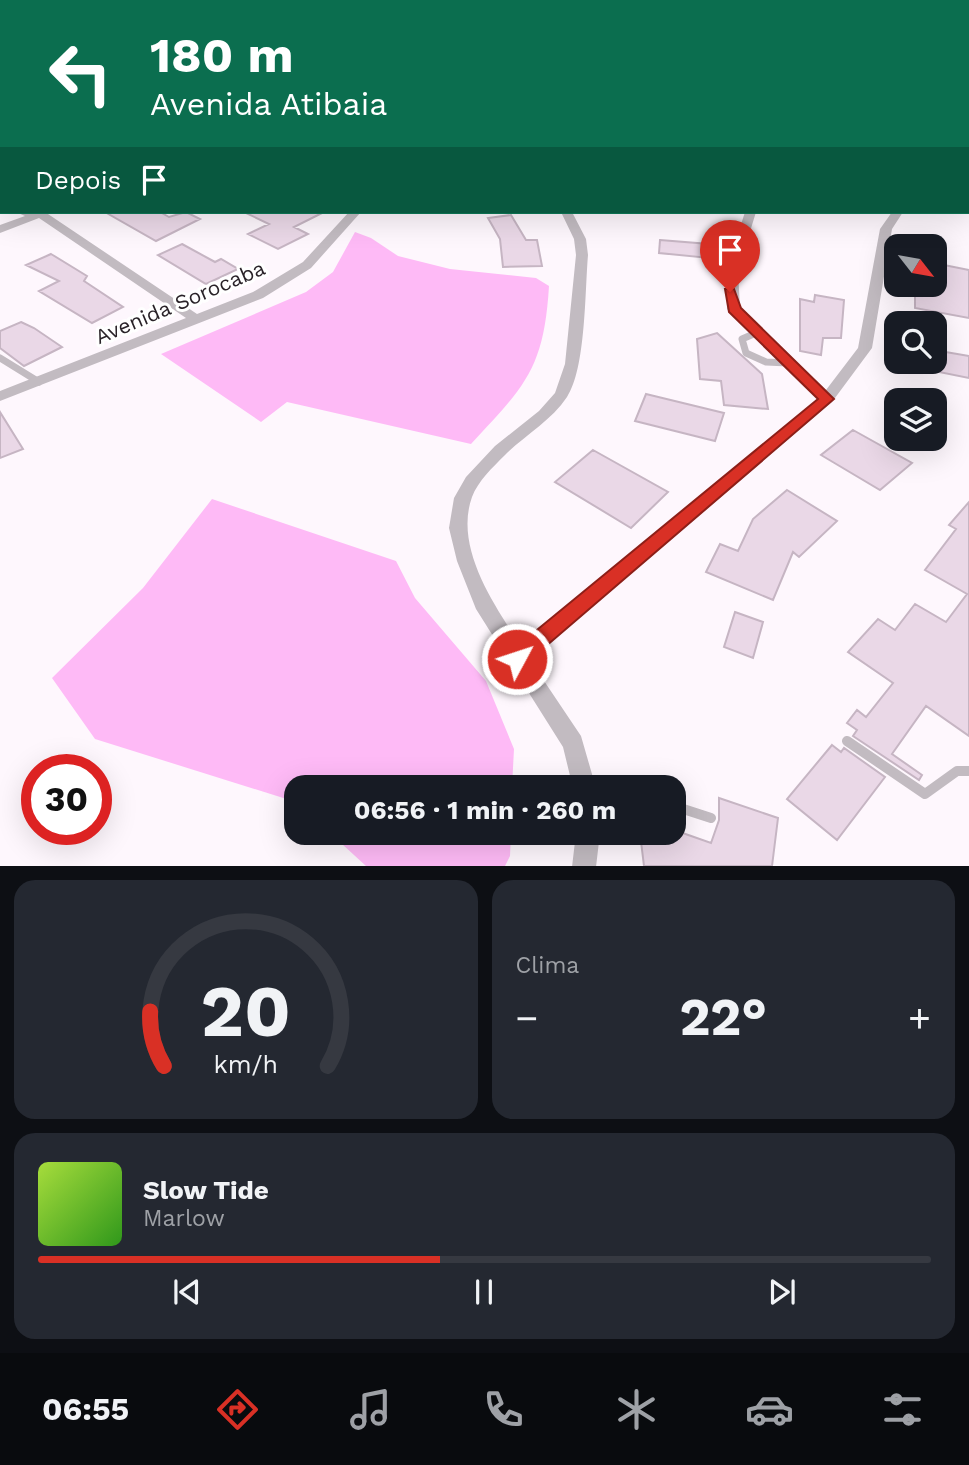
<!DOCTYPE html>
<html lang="pt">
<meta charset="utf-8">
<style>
:root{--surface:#171b24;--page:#242831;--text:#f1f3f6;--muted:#9ea1a6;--line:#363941;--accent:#d93025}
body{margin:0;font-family:"Work Sans",sans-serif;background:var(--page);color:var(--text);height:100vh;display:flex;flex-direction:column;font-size:26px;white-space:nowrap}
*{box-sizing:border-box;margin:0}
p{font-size:23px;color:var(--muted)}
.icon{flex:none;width:38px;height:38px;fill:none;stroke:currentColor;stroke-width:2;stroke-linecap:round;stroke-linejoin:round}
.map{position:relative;height:866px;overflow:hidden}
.drawer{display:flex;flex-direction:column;gap:14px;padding:14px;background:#0d0f14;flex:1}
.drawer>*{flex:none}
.banner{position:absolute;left:0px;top:0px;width:970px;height:214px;box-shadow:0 7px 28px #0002;background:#0b6e4f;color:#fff;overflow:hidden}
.needle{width:46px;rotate:121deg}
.fabs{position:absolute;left:884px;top:234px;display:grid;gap:14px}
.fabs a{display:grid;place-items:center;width:63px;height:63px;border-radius:14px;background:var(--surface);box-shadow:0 7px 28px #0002;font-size:35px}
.speed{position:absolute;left:21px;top:754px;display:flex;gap:14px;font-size:35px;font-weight:700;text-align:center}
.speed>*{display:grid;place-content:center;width:91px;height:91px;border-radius:50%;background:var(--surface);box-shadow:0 7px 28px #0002;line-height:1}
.speed .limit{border:10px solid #d22;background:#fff;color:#111}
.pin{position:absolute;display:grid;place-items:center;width:60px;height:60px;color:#fff;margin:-72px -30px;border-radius:50% 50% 50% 0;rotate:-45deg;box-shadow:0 0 7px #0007}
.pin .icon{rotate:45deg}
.me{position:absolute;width:77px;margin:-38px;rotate:50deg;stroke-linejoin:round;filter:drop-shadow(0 0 5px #0008)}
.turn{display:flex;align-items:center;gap:24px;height:147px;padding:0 35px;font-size:32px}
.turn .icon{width:91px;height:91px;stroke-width:2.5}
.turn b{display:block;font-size:49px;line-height:60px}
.then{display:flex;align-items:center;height:66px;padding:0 35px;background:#0003;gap:14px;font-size:26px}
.big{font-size:52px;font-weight:700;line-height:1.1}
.drawer .tile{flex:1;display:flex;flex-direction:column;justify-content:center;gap:10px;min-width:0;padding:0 24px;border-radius:21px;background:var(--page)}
.drawer .dial{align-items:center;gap:0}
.dial svg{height:182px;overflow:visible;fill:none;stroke:var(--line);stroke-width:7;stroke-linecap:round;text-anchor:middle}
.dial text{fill:var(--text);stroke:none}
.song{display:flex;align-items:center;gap:21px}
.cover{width:84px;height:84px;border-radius:10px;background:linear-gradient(135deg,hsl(80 70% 55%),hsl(110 70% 35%))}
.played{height:7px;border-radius:4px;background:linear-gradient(90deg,var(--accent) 45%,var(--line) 45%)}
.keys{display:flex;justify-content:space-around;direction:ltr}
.heat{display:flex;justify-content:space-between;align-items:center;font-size:38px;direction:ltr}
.drawer .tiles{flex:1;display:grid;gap:14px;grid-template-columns:1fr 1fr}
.tile:last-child{grid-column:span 2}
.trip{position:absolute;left:284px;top:775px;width:402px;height:70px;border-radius:21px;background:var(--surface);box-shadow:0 7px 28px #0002;font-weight:700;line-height:70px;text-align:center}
.tab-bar{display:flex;height:112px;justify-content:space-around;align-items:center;background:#090b0e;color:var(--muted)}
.tab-bar .icon{width:49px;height:49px}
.tab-bar .selected{color:var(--accent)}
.tab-bar b{font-size:32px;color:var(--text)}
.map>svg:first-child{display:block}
</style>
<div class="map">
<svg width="969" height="867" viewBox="0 0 969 867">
<rect width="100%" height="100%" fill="#fef7fd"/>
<!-- green -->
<path fill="#febaf6" d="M 355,232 L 371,238 L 398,256 L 450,269 L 536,278 L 549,286 C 544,369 525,386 471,444 L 287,402 L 261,422 L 161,354 L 306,292 L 333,272 Z
M 212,499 L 396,561 L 415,598 L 486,681 L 514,749 L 512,787 L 296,788 L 296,802 L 95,739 L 52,678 L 143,588 Z
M 330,833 L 511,833 L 510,856 L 505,866 L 366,866 Z"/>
<!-- building -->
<path fill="#ead8e7" stroke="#c6b5c3" stroke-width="2" d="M 105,212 L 160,212 L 169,217 L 186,212 L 200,219 L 156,241 Z
M 244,212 L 324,212 L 294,227 L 308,234 L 278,249 L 248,234 L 269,224 Z
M 511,215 L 526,240 L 537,240 L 542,266 L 503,267 L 500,239 L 488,218 Z
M 660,240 L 709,244 L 709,258 L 659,253 Z
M 182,244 L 215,262 L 221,259 L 238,269 L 206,284 L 158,255 Z
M 51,254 L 87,276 L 84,281 L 123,307 L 92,323 L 39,291 L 59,281 L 26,265 Z
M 934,263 L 969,270 L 969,318 L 915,308 L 915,285 L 934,285 Z
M 815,295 L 844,300 L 841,338 L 823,338 L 821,355 L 800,351 L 800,299 L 814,302 Z
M 21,322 L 34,328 L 62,347 L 24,366 L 0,348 L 0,331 Z
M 717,333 L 762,374 L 768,409 L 724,405 L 721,381 L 700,379 L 697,339 Z
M 934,350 L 969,356 L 969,378 L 934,371 Z
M 646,394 L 724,413 L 715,441 L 635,421 Z
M 0,412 L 23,449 L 0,458 Z
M 853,430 L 912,463 L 880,490 L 821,455 Z
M 593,450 L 668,492 L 631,528 L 555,482 Z
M 787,490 L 837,521 L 799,557 L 793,552 L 773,600 L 706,572 L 720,544 L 738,551 L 753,519 Z
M 969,502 L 969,736 L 926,706 L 892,754 L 922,775 L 919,780 L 853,736 L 857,730 L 847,723 L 857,710 L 866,717 L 893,683 L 848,652 L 878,619 L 895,630 L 915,604 L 946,622 L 967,594 L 925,570 L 956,529 L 949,525 Z
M 735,612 L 763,622 L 753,658 L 724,647 Z
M 832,745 L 841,752 L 844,748 L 885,777 L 837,840 L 787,799 Z
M 719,798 L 778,818 L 772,866 L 644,866 L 640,833 L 674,833 L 674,830 L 711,843 L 719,820 Z"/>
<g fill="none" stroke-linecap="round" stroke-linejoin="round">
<!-- lane-far2 -->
<path stroke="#c2bbc1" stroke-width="4.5" d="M 36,0 L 41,2
M 90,0 L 95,2
M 144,2 L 150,0"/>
<!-- lane-far1 -->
<path stroke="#c2bbc1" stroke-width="7" d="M 756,333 L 742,339 L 746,353 L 766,362 L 788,363
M 0,358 L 39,382"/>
<!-- lane -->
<path stroke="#c2bbc1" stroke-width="10" d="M 847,741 L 925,794 L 957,771 L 969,771
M 586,779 L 613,788
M 674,806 L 711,818"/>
<!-- street -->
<path fill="#c2bbc1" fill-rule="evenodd" d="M 7,0 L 18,0 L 5,2 Z
M 497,0 L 508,0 L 495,2 Z
M 631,0 L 640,0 L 641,2 L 633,2 Z
M 713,0 L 722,0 L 723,2 L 715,2 Z
M 735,0 L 745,0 L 746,2 L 737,2 Z
M 831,0 L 841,0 L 842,2 L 833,2 Z
M 968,81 L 969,81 L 969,87 L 968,87 Z
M 0,170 L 2,170 L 2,177 L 0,177 Z
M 0,197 L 2,197 L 2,204 L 0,204 Z
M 968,199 L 969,199 L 969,205 L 968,205 Z
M 16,212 L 45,212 L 197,314 L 253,292 L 303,262 L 349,212 L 361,212 L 311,268 L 263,298 L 0,401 L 0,391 L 186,318 L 39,218 L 0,233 L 0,225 L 25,216 Z
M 561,212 L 572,212 L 586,239 L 588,255 C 585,290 586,369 567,397 C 551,421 525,435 505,455 C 493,467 478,481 472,497 C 454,547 494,605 520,644 L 818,399 L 727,309 L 726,271 L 745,212 L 756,212 L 738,271 L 740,308 L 826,390 L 858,348 L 880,229 L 892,212 L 903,212 L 892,229 L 872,348 L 832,402 L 530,660 L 581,736 L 596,788 L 573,788 L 563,747 L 476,609 L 457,561 L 449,528 L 454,498 L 466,477 L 495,446 L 539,411 L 555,393 L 565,364 L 576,255 L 574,239 Z
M 576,833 L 600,833 L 596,867 L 572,867 Z"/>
<!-- secondary -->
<path fill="#a79ca6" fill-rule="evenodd" d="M 367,0 L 382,0 L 366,2 Z
M 0,119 L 2,119 L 0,128 Z"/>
</g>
<!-- route -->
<path fill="#d93025" stroke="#8d1f18" stroke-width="2" d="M 725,289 L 734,289 L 741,308 L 834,399 L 524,665 L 517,668 L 510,665 L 507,659 L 510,652 L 818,399 L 729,312 Z"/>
<g text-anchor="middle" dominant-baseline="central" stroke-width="6" stroke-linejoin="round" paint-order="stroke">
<!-- street labels -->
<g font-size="21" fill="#292228" stroke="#fff">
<text transform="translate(180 302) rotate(-23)">Avenida Sorocaba</text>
</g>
</g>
</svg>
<div class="fabs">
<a><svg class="needle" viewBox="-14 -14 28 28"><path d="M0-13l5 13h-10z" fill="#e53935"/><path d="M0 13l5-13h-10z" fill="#9ea1a6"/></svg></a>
<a><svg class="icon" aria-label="search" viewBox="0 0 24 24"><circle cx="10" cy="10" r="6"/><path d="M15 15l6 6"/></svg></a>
<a><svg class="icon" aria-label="layers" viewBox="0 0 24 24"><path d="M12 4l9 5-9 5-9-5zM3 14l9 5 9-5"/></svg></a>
</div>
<div class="speed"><div class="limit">30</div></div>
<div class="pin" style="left:730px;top:292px;background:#d93025"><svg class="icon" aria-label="arrive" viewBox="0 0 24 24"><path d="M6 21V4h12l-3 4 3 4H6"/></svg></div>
<svg class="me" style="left:517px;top:659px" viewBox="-20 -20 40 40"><circle r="17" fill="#d93025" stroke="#fff" stroke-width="3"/><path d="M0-11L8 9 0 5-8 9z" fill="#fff"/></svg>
<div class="trip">06:56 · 1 min · 260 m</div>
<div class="banner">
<div class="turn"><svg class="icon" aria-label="left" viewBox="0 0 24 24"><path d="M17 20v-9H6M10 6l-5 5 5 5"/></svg><div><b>180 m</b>Avenida Atibaia</div></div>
<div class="then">Depois<svg class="icon" aria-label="arrive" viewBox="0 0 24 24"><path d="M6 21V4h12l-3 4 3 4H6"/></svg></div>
</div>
</div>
<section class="drawer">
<div class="tiles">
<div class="tile dial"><svg viewBox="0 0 100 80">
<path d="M14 69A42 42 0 1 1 86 69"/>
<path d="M14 69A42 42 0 0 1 8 45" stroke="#d93025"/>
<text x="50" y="56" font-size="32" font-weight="700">20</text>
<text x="50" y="72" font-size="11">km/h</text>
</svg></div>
<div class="tile"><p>Clima</p>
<div class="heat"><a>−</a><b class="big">22°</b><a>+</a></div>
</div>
<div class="tile">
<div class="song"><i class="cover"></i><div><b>Slow Tide</b><p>Marlow</p></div></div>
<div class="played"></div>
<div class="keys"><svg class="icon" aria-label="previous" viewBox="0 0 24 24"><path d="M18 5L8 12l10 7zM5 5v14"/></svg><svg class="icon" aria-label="pause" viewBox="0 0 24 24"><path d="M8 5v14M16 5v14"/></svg><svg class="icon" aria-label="next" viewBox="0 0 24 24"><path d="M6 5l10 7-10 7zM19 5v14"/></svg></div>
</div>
</div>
</section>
<nav class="tab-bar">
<b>06:55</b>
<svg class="icon selected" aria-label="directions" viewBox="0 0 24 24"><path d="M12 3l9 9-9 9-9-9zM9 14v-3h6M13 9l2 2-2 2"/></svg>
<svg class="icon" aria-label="music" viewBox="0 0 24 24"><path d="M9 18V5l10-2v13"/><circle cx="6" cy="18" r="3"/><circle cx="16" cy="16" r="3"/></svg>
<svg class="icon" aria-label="phone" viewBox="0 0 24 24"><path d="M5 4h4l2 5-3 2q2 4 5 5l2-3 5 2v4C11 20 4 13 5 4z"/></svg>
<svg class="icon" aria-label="climate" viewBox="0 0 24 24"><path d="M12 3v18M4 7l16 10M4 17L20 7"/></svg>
<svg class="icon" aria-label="car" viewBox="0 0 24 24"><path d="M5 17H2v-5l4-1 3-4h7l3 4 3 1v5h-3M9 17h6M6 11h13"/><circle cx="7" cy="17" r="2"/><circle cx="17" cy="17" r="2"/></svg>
<svg class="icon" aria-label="filters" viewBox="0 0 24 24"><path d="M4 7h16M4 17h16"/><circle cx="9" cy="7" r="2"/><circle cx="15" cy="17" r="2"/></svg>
</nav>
